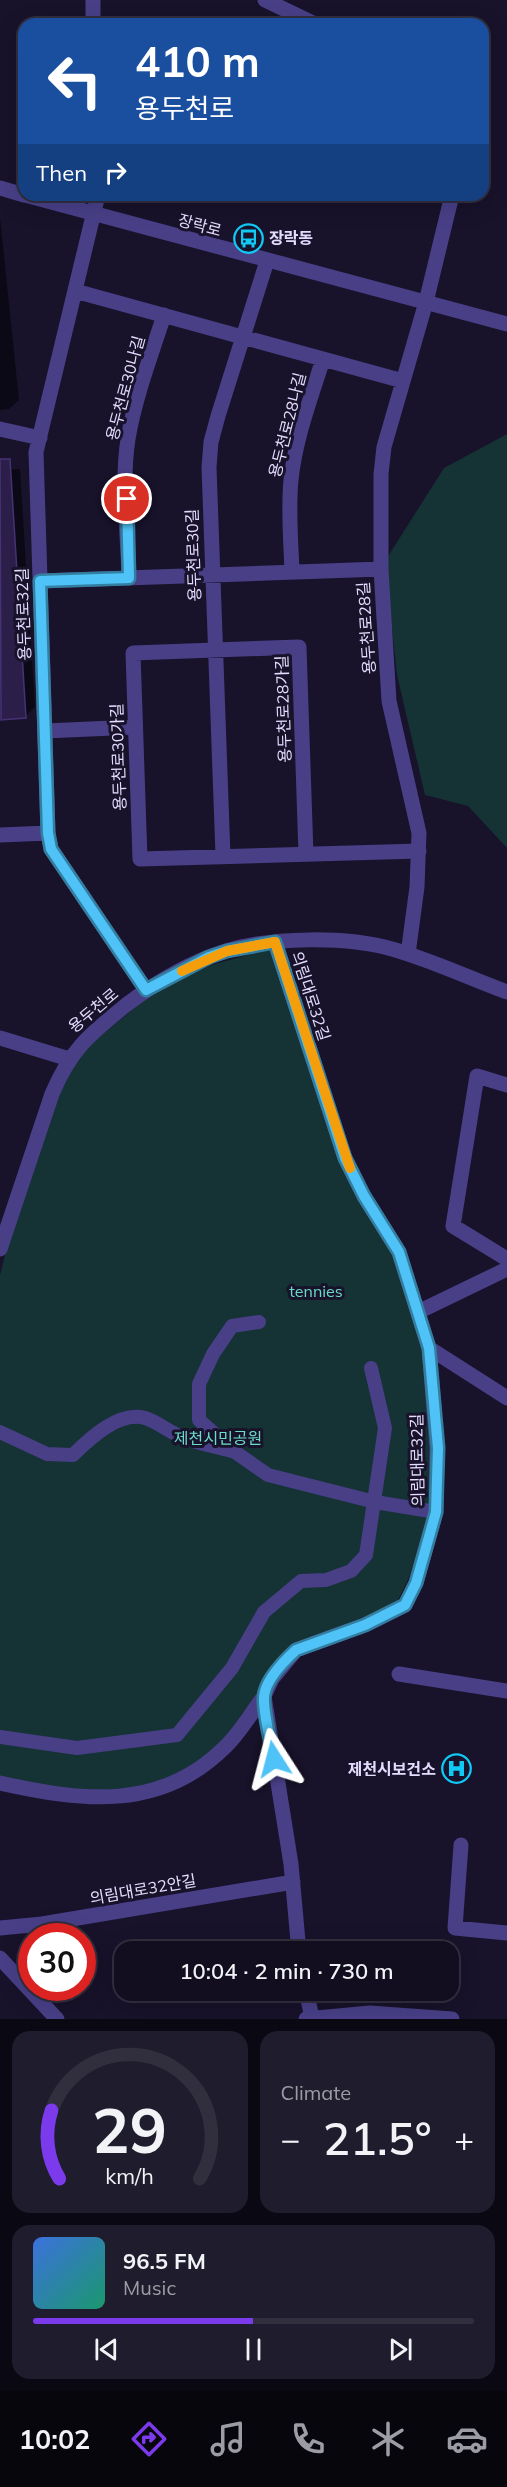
<!DOCTYPE html>
<meta charset="utf-8">
<style>
:root{--surface:#120e20;--page:#1f1c2d;--text:#f1f3f6;--muted:#9c9ca5;--line:#312e3e;--accent:#7c3aed}
body{margin:0;font-family:Mulish,"Noto Sans KR",sans-serif;background:var(--page);color:var(--text);height:100vh;display:flex;flex-direction:column;font-size:22px;white-space:nowrap}
*{box-sizing:border-box;margin:0}
p{font-size:20px;color:var(--muted)}
.icon{flex:none;width:33px;height:33px;fill:none;stroke:currentColor;stroke-width:2;stroke-linecap:round;stroke-linejoin:round}
.map{position:relative;height:2019px;overflow:hidden}
.side{display:flex;flex-direction:column;gap:12px;padding:12px;background:#0a0812;flex:1}
.side>*{flex:none}
.banner{position:absolute;left:18px;top:18px;width:471px;height:183px;border-radius:18px;box-shadow:0 6px 24px #0002,0 0 0 2px var(--line);background:#1a4fa0;color:#fff;overflow:hidden}
.speed{position:absolute;left:18px;top:1923px;display:flex;gap:12px;font-size:30px;font-weight:700;text-align:center}
.speed>*{display:grid;place-content:center;width:78px;height:78px;border-radius:50%;background:var(--surface);box-shadow:0 6px 24px #0002,0 0 0 2px var(--line);line-height:1}
.speed .limit{border:9px solid #d22;background:#fff;color:#111}
.pin{position:absolute;display:grid;place-items:center;width:51px;height:51px;color:#fff;margin:-26px;border:3px solid #fff;border-radius:50%;box-shadow:0 2px 6px #0007}
.me{position:absolute;width:66px;margin:-33px;rotate:351deg;stroke-linejoin:round;filter:drop-shadow(0 0 4px #0008)}
.turn{display:flex;align-items:center;gap:21px;height:126px;padding:0 18px;font-size:27px}
.turn .icon{width:78px;height:78px;stroke-width:2.5}
.turn b{display:block;font-size:42px;line-height:51px}
.then{display:flex;align-items:center;height:57px;padding:0 18px;background:#0003;gap:12px;font-size:22px}
.big{font-size:45px;font-weight:600;line-height:1.1}
.side .tile{flex:1;display:flex;flex-direction:column;justify-content:center;gap:9px;min-width:0;padding:0 21px;border-radius:18px;background:var(--page)}
.side .dial{align-items:center;gap:0}
.dial svg{height:156px;overflow:visible;fill:none;stroke:var(--line);stroke-width:7;stroke-linecap:round;text-anchor:middle}
.dial text{fill:var(--text);stroke:none}
.song{display:flex;align-items:center;gap:18px}
.cover{width:72px;height:72px;border-radius:9px;background:linear-gradient(135deg,hsl(220 70% 55%),hsl(160 70% 35%))}
.played{height:6px;border-radius:3px;background:linear-gradient(90deg,var(--accent) 50%,var(--line) 50%)}
.keys{display:flex;justify-content:space-around;direction:ltr}
.heat{display:flex;justify-content:space-between;align-items:center;font-size:33px;direction:ltr}
.side .tiles{flex:1;display:grid;gap:12px;grid-template-columns:1fr 1fr}
.tile:last-child{grid-column:span 2}
.trip{position:absolute;left:114px;top:1941px;width:345px;height:60px;border-radius:18px;background:var(--surface);box-shadow:0 6px 24px #0002,0 0 0 2px var(--line);font-weight:600;line-height:60px;text-align:center}
.tabs{display:flex;height:96px;justify-content:space-around;align-items:center;background:#07060d;color:var(--muted)}
.tabs .icon{width:42px;height:42px}
.tabs .active{color:var(--accent)}
.tabs b{font-size:27px;color:var(--text)}
.map>svg:first-child{display:block}
</style>
<div class="map">
<svg width="507" height="2019" viewBox="0 0 507 2019">
<rect width="100%" height="100%" fill="#18122a"/>
<!-- green -->
<path fill="#153234" d="M 507,434 L 507,848 L 468,806 L 425,795 L 397,675 L 385,561 L 444,468 Z
M 273,948 L 315,1083 L 399,1252 L 429,1348 L 431,1512 L 408,1580 L 397,1602 L 357,1622 L 289,1648 L 225,1738 L 202,1760 L 165,1780 L 131,1788 L 90,1791 L 52,1787 L 0,1776 L 0,1275 L 11,1231 L 57,1098 L 79,1054 L 150,995 L 211,965 Z"/>
<!-- shadow -->
<path fill="#0007" d="M 0,217 L 19,400 L 9,409 L 0,410 Z
M 20,469 L 35,707 L 26,716 L 2,718 L 0,470 Z"/>
<!-- building -->
<path fill="#2b1f4a" stroke="#453275" stroke-width="1.5" d="M 0,459 L 10,459 L 26,718 L 1,720 Z"/>
<g fill="none" stroke-linecap="round" stroke-linejoin="round">
<!-- pedestrian -->
<path stroke="#483f87" stroke-width="14" d="M 259,1322 L 232,1326 L 213,1354 L 199,1384 L 199,1420 L 235,1452 L 268,1475 L 375,1502 L 436,1512
M 0,1432 L 47,1454 L 73,1455 C 90,1438 119,1411 145,1418 C 158,1422 169,1432 182,1437 C 198,1444 216,1446 232,1451
M 0,1737 L 77,1748 L 177,1735 L 232,1668 L 264,1612 L 301,1581 L 326,1580 L 351,1571 L 366,1555 L 385,1428 L 371,1368"/>
<!-- minor -->
<path stroke="#483f87" stroke-width="15" d="M 265,0 L 315,24
M 93,24 L 93,0
M 98,195 L 36,452 L 48,833 L 51,849 L 146,990
M 75,291 L 403,381
M 0,429 L 40,438
M 292,572 C 291,542 288,510 291,480 C 295,439 311,398 323,359
M 129,578 C 128,533 121,484 128,439 C 135,397 151,356 164,315
M 40,581 L 381,569
M 45,731 L 135,727
M 0,835 L 48,833
M 306,854 L 299,647 L 133,653 L 140,859 L 419,851
M 223,856 L 209,467 L 211,442 L 218,416 L 267,261
M 275,942 L 345,1158 L 364,1196 L 399,1252 L 429,1348 L 437,1448 L 436,1512 L 416,1583 L 405,1605 L 365,1625 L 296,1650 L 272,1679 L 264,1696 L 291,1864 L 299,1952
M 408,954 L 417,887 L 419,833 L 389,701 L 381,569 L 381,474 L 384,447 L 426,302 L 452,195
M 0,1038 L 69,1059
M 507,1085 L 477,1076 L 453,1226 L 507,1259
M 0,1249 L 52,1094 C 71,1049 89,1035 126,1005 C 155,983 191,962 226,951 C 272,937 345,936 392,949 C 431,960 469,978 507,992
M 418,1312 L 507,1269
M 429,1348 L 507,1398
M 399,1674 L 507,1691
M 0,1783 C 81,1801 160,1812 225,1747 C 240,1733 251,1713 264,1696
M 461,1845 L 455,1928 L 507,1933
M 0,1928 L 42,1924 L 293,1882
M 0,1958 L 57,2019
M 306,1990 L 312,2018"/>
<!-- tertiary -->
<path stroke="#483f87" stroke-width="15" d="M 0,188 L 24,195
M 25,195 L 507,324
M 306,2019 L 370,2013 L 452,2019"/>
</g>
<g fill="none" stroke-linecap="round" stroke-linejoin="round">
<defs>
<path id="route" d="M 127,499 L 129,578 L 40,581 L 48,833 L 51,849 L 146,990 L 209,957 L 227,951 L 275,942 L 345,1158 L 364,1196 L 399,1252 L 429,1348 L 438,1448 L 436,1512 L 416,1583 L 405,1605 L 365,1625 L 296,1650 C 284,1661 265,1680 264,1697 C 263,1713 271,1743 274,1759"/>
</defs>
<!-- route casing -->
<use href="#route" stroke="#337fa1" stroke-width="15"/>
<!-- route -->
<use href="#route" stroke="#4fc3f7" stroke-width="10"/>
<!-- slow -->
<path stroke="#f59e0b" stroke-width="10" d="M 182,971 L 227,951 L 275,942 L 350,1168"/>
</g>
<!-- icons -->
<defs>
<symbol id="bus-ring" viewBox="-11 -11 22 22"><circle r="9.5" fill="#18122a" stroke="#10c9f5" stroke-width="1.5"/><path d="M-5-6H5V4H4V6H2V4H-2V6H-4V4H-5ZM-3.5-4V0h7V-4ZM-3.5 1.2v1.5H-2V1.2ZM2 1.2v1.5H3.5V1.2Z" fill="#10c9f5"/></symbol>
<symbol id="hospital-ring" viewBox="-11 -11 22 22"><circle r="9.5" fill="#18122a" stroke="#10c9f5" stroke-width="1.5"/><path d="M-5-5h3v3.5h4V-5h3V5h-3V1.5h-4V5h-3Z" fill="#10c9f5"/></symbol>
</defs>
<g fill-rule="evenodd">
<use href="#bus-ring" x="232" y="222" width="33" height="33"/>
<use href="#hospital-ring" x="440" y="1752" width="33" height="33"/>
</g>
<g text-anchor="middle" dominant-baseline="central" stroke-width="6" stroke-linejoin="round" paint-order="stroke">
<!-- street labels -->
<g font-size="16" fill="#e3dcfe" stroke="#18122a">
<text transform="translate(200 225) rotate(15)">장락로</text>
<text transform="translate(125 388) rotate(-75)">용두천로30나길</text>
<text transform="translate(287 425) rotate(-76)">용두천로28나길</text>
<text transform="translate(193 555) rotate(-92)">용두천로30길</text>
<text transform="translate(23 614) rotate(-92)">용두천로32길</text>
<text transform="translate(366 628) rotate(-94)">용두천로28길</text>
<text transform="translate(283 709) rotate(-92)">용두천로28가길</text>
<text transform="translate(118 757) rotate(-92)">용두천로30가길</text>
<text transform="translate(311 996) rotate(72)">의림대로32길</text>
<text transform="translate(93 1010) rotate(-40)">용두천로</text>
<text transform="translate(417 1460) rotate(-91)">의림대로32길</text>
<text transform="translate(143 1889) rotate(-10)">의림대로32안길</text>
</g>
<!-- poi labels -->
<g font-size="16" font-weight="bold" fill="#e3dcfe" stroke="#18122a" text-anchor="start">
<text x="269" y="238">장락동</text>
<text x="436" y="1769" text-anchor="end">제천시보건소</text>
</g>
<!-- park labels -->
<g font-size="16" fill="#69dcca" stroke="#18122a">
<text x="316" y="1291">tennies</text>
<text x="218" y="1438">제천시민공원</text>
</g>
</g>
</svg>
<div class="speed"><div class="limit">30</div></div>
<div class="pin" style="left:127px;top:499px;background:#d93025"><svg class="icon" aria-label="arrive" viewBox="0 0 24 24"><path d="M6 21V4h12l-3 4 3 4H6"/></svg></div>
<svg class="me" style="left:274px;top:1759px" viewBox="-20 -20 40 40"><path d="M0-17L14 15 0 8-14 15z" fill="#4fc3f7" stroke="#fff" stroke-width="4"/></svg>
<div class="trip">10:04 · 2 min · 730 m</div>
<div class="banner">
<div class="turn"><svg class="icon" aria-label="left" viewBox="0 0 24 24"><path d="M17 20v-9H6M10 6l-5 5 5 5"/></svg><div><b>410 m</b>용두천로</div></div>
<div class="then">Then<svg class="icon" aria-label="right" viewBox="0 0 24 24"><path d="M7 20v-9h11M14 6l5 5-5 5"/></svg></div>
</div>
</div>
<section class="side">
<div class="tiles">
<div class="tile dial"><svg viewBox="0 0 100 80">
<path d="M14 69A42 42 0 1 1 86 69"/>
<path d="M14 69A42 42 0 0 1 10 34" stroke="#7c3aed"/>
<text x="50" y="56" font-size="32" font-weight="700">29</text>
<text x="50" y="72" font-size="11">km/h</text>
</svg></div>
<div class="tile"><p>Climate</p>
<div class="heat"><a>−</a><b class="big">21.5°</b><a>+</a></div>
</div>
<div class="tile">
<div class="song"><i class="cover"></i><div><b>96.5 FM</b><p>Music</p></div></div>
<div class="played"></div>
<div class="keys"><svg class="icon" aria-label="previous" viewBox="0 0 24 24"><path d="M18 5L8 12l10 7zM5 5v14"/></svg><svg class="icon" aria-label="pause" viewBox="0 0 24 24"><path d="M8 5v14M16 5v14"/></svg><svg class="icon" aria-label="next" viewBox="0 0 24 24"><path d="M6 5l10 7-10 7zM19 5v14"/></svg></div>
</div>
</div>
</section>
<nav class="tabs">
<b>10:02</b>
<svg class="icon active" aria-label="directions" viewBox="0 0 24 24"><path d="M12 3l9 9-9 9-9-9zM9 14v-3h6M13 9l2 2-2 2"/></svg>
<svg class="icon" aria-label="music" viewBox="0 0 24 24"><path d="M9 18V5l10-2v13"/><circle cx="6" cy="18" r="3"/><circle cx="16" cy="16" r="3"/></svg>
<svg class="icon" aria-label="phone" viewBox="0 0 24 24"><path d="M5 4h4l2 5-3 2q2 4 5 5l2-3 5 2v4C11 20 4 13 5 4z"/></svg>
<svg class="icon" aria-label="climate" viewBox="0 0 24 24"><path d="M12 3v18M4 7l16 10M4 17L20 7"/></svg>
<svg class="icon" aria-label="car" viewBox="0 0 24 24"><path d="M5 17H2v-5l4-1 3-4h7l3 4 3 1v5h-3M9 17h6M6 11h13"/><circle cx="7" cy="17" r="2"/><circle cx="17" cy="17" r="2"/></svg>
</nav>
